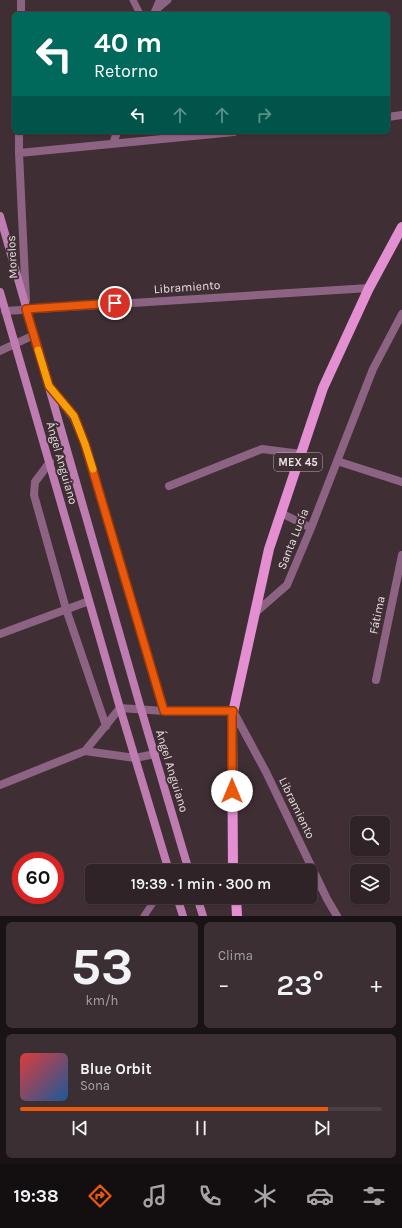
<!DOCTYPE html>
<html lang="es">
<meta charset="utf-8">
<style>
:root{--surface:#2f2327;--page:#3b2f33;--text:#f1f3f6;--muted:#a7a4a7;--line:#4a4044;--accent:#ea580c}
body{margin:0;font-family:Karla,sans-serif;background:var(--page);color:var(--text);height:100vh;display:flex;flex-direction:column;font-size:15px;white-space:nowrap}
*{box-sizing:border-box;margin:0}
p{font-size:13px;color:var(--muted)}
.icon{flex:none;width:22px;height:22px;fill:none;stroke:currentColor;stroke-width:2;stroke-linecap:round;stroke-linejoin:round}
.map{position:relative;height:916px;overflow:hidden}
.side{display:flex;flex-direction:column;gap:6px;padding:6px;background:#1a1315;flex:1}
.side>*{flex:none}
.banner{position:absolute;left:12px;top:12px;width:378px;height:122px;border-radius:6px;box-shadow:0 1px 3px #0004,0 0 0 1px var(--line);background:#00695c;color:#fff;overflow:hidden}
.fabs{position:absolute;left:350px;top:816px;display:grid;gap:8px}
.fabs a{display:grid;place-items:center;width:40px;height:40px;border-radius:6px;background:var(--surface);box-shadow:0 1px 3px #0004,0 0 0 1px var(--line);font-size:20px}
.speed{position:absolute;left:12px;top:852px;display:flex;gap:8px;font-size:20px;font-weight:700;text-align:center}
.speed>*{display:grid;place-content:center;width:52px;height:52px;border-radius:50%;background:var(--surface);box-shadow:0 1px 3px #0004,0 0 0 1px var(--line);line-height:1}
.speed .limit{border:6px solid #d22;background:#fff;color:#111}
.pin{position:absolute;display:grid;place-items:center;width:34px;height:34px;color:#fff;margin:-17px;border:2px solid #fff;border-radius:50%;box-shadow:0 1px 4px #0007}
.me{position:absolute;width:44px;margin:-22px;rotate:0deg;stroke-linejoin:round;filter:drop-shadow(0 0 3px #0008)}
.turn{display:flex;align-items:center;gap:14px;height:84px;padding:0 16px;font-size:18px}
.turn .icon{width:52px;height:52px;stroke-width:2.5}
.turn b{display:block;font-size:28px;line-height:34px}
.lanes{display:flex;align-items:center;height:38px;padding:0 16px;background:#0003;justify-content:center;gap:20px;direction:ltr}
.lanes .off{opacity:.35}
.big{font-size:30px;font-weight:600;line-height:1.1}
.side .tile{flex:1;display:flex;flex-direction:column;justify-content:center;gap:6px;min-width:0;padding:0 14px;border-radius:6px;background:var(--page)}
.side .dial{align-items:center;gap:0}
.dial b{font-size:52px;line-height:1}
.song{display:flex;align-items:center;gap:12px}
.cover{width:48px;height:48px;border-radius:6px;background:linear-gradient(135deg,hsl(0 70% 55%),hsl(210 70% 35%))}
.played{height:4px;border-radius:2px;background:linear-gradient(90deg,var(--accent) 85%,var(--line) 85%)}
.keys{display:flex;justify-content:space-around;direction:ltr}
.heat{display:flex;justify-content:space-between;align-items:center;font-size:22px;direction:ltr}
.side .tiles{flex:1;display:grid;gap:6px;grid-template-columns:1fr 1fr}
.tile:last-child{grid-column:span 2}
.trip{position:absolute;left:85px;top:864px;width:232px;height:40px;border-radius:6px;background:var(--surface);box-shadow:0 1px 3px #0004,0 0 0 1px var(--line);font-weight:600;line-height:40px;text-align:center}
.dock{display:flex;height:64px;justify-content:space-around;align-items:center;background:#130e10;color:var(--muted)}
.dock .icon{width:28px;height:28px}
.dock .selected{color:var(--accent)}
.dock b{font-size:18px;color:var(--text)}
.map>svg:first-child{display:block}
</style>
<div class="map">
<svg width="402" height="916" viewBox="0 0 402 916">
<rect width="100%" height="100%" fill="#3f2f34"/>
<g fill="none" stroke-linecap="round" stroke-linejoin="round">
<!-- lane -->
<path stroke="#8d6383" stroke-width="7" d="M 133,0 L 140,14
M 156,10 L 168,0
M 144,916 L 157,897"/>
<!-- street -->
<path stroke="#8d6383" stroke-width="8" d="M 21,14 L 21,0
M 154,14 L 160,0
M 388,117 L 402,115
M 19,132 L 19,153 L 26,300
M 113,144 L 117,132
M 19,153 L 234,132
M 5,311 L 369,288
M 0,351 L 34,335
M 49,386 L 73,417 L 85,444 L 164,711
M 337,461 L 402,482
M 50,462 L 35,482 L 34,495 L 66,609 L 106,726
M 169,486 L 262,449 L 301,454
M 281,513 L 311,528
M 255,613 L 287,585 L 311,528 L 373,369 L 402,314
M 0,634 L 89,601
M 376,680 L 402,555
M 85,751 L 135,758 L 155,754
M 0,785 L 85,751 L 120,708 L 164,711 L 233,711 L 266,772 L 327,899 L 337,916"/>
<!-- secondary -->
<path stroke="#be7cb0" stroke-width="8" d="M 0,216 L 141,709 L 189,871
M 0,292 L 120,708 L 169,871
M 177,897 L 183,916
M 197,897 L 203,916"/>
<!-- primary -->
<path stroke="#e48fd2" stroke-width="10" d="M 233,871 L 232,717 L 269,549 L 323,388 L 369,288 L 402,227
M 236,897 L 237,916"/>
</g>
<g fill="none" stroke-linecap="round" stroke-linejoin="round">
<defs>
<path id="route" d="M 115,303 L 26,309 L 49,386 L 74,416 L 85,444 L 164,711 L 233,711 L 232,716 L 232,791"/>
</defs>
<!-- route casing -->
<use href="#route" stroke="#983908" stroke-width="10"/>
<!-- route -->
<use href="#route" stroke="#ea580c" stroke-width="7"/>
<!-- slow -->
<path stroke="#f59e0b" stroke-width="7" d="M 38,350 L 49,386 L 74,416 L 85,444 L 93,469"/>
</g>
<g text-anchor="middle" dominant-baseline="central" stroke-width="4" stroke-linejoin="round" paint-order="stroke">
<!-- shield labels -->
<rect fill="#3f2f34" stroke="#b8acaf" stroke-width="1" x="274" y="453" width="48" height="18" rx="3"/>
<g font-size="11" font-weight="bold" fill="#ece1e4">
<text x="298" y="462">MEX 45</text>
</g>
<!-- street labels -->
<g font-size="12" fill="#ece1e4" stroke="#3f2f34">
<text transform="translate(12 257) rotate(-93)">Morelos</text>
<text transform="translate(187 287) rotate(-4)">Libramiento</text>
<text transform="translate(62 463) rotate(74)">Ángel Anguiano</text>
<text transform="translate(293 539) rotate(-68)">Santa Lucía</text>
<text transform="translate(377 615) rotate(-78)">Fátima</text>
<text transform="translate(172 771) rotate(73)">Ángel Anguiano</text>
<text transform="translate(297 808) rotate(64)">Libramiento</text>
</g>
</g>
</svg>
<div class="fabs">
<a><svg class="icon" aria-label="search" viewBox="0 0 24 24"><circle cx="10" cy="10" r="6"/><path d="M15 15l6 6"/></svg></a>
<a><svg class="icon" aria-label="layers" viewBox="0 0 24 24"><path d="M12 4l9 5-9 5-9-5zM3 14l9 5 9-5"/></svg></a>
</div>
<div class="speed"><div class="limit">60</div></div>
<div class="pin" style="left:115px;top:303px;background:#d93025"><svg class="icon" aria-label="arrive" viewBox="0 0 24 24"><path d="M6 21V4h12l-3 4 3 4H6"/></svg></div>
<svg class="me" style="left:232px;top:791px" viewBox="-20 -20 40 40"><circle r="19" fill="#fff"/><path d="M0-13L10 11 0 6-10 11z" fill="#ea580c"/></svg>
<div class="trip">19:39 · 1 min · 300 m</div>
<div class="banner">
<div class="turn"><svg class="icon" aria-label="left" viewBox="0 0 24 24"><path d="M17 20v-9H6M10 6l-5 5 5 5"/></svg><div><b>40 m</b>Retorno</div></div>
<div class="lanes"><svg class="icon" aria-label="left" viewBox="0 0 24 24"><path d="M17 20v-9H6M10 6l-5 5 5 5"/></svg><svg class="icon off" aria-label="ahead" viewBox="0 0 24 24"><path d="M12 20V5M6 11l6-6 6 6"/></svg><svg class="icon off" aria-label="ahead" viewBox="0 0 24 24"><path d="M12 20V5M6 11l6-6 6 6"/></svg><svg class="icon off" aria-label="right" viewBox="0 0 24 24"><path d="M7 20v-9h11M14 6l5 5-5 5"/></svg></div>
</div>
</div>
<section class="side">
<div class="tiles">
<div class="tile dial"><b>53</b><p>km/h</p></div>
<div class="tile"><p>Clima</p>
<div class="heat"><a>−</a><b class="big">23°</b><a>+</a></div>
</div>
<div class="tile">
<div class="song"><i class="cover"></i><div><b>Blue Orbit</b><p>Sona</p></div></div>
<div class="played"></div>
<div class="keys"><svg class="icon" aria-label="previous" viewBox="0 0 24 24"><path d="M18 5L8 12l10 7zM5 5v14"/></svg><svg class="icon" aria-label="pause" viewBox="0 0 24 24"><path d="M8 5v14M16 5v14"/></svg><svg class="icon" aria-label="next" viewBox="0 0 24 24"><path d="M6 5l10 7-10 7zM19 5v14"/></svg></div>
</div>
</div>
</section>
<nav class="dock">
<b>19:38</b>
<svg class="icon selected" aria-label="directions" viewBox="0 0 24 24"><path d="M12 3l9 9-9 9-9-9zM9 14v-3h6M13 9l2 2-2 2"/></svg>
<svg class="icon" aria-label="music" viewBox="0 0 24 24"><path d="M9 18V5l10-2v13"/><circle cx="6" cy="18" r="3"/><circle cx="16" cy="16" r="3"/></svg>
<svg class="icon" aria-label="phone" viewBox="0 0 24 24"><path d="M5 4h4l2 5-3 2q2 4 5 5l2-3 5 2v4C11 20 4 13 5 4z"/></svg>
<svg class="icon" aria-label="climate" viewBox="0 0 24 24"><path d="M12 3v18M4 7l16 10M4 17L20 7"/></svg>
<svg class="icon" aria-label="car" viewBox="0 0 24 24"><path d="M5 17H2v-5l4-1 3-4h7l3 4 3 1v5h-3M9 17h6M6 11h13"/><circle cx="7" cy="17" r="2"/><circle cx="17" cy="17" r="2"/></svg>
<svg class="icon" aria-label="filters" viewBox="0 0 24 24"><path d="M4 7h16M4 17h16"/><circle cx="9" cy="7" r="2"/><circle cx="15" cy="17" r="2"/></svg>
</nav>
